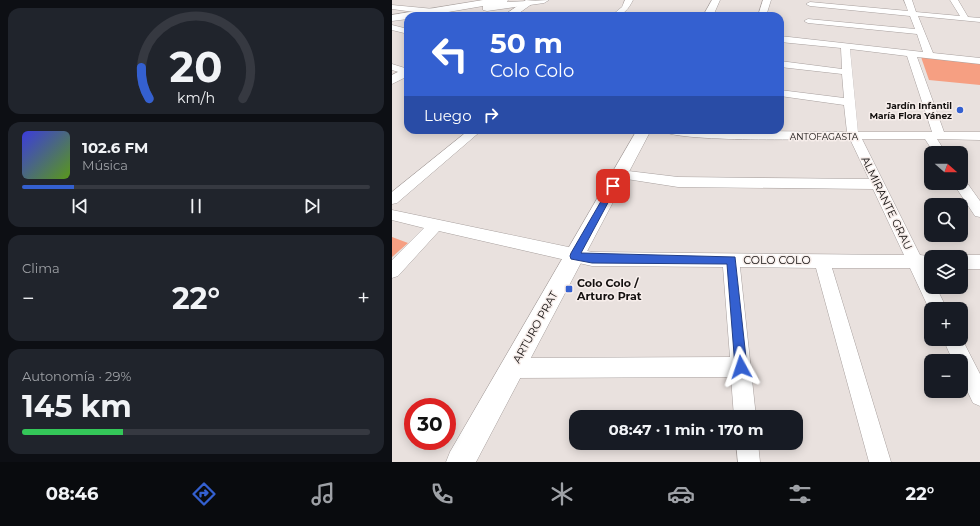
<!DOCTYPE html>
<html lang="es">
<meta charset="utf-8">
<style>
:root{--surface:#171b24;--page:#20242c;--text:#f1f3f6;--muted:#9ea1a6;--line:#363941;--accent:#3460d0}
body{margin:0;font-family:Montserrat,sans-serif;background:var(--page);color:var(--text);height:100vh;display:flex;flex-direction:column;font-size:15px;white-space:nowrap}
*{box-sizing:border-box;margin:0}
p{font-size:13px;color:var(--muted)}
.icon{flex:none;width:22px;height:22px;fill:none;stroke:currentColor;stroke-width:2;stroke-linecap:round;stroke-linejoin:round}
.map{position:relative;flex:1;overflow:hidden}
.side{display:flex;flex-direction:column;gap:8px;padding:8px;background:#0d0f14;width:392px}
.side>*{flex:none}
.guide{position:absolute;left:12px;top:12px;width:380px;height:122px;border-radius:12px;box-shadow:0 2px 10px #0003;background:#3460d0;color:#fff;overflow:hidden}
.needle{width:26px;rotate:110deg}
.buttons{position:absolute;left:532px;top:146px;display:grid;gap:8px}
.buttons a{display:grid;place-items:center;width:44px;height:44px;border-radius:8px;background:var(--surface);box-shadow:0 2px 10px #0003;font-size:20px}
.speed{position:absolute;left:12px;top:398px;display:flex;gap:8px;font-size:20px;font-weight:700;text-align:center}
.speed>*{display:grid;place-content:center;width:52px;height:52px;border-radius:50%;background:var(--surface);box-shadow:0 2px 10px #0003;line-height:1}
.speed .limit{border:6px solid #d22;background:#fff;color:#111}
.pin{position:absolute;display:grid;place-items:center;width:34px;height:34px;color:#fff;margin:-17px;border-radius:8px;box-shadow:0 2px 6px #0006}
.me{position:absolute;width:44px;margin:-22px;rotate:355deg;stroke-linejoin:round;filter:drop-shadow(0 0 3px #0008)}
.turn{display:flex;align-items:center;gap:14px;height:84px;padding:0 20px;font-size:18px}
.turn .icon{width:52px;height:52px;stroke-width:2.5}
.turn b{display:block;font-size:28px;line-height:34px}
.then{display:flex;align-items:center;height:38px;padding:0 20px;background:#0003;gap:8px;font-size:15px}
.big{font-size:30px;font-weight:700;line-height:1.1}
.side .tile{flex:1;display:flex;flex-direction:column;justify-content:center;gap:6px;min-width:0;padding:0 14px;border-radius:12px;background:var(--page)}
.side .dial{align-items:center;gap:0}
.dial svg{height:104px;overflow:visible;fill:none;stroke:var(--line);stroke-width:7;stroke-linecap:round;text-anchor:middle}
.dial text{fill:var(--text);stroke:none}
.song{display:flex;align-items:center;gap:12px}
.cover{width:48px;height:48px;border-radius:6px;background:linear-gradient(135deg,hsl(240 70% 55%),hsl(90 70% 35%))}
.played{height:4px;border-radius:2px;background:linear-gradient(90deg,var(--accent) 15%,var(--line) 15%)}
.keys{display:flex;justify-content:space-around;direction:ltr}
.heat{display:flex;justify-content:space-between;align-items:center;font-size:22px;direction:ltr}
.charge{height:6px;border-radius:3px;background:linear-gradient(90deg,#34c759 29%,var(--line) 0)}
.trip{position:absolute;left:177px;top:410px;width:234px;height:40px;border-radius:12px;background:var(--surface);box-shadow:0 2px 10px #0003;font-weight:700;line-height:40px;text-align:center}
.dock{display:flex;height:64px;justify-content:space-around;align-items:center;background:#090b0e;color:var(--muted)}
.dock .icon{width:28px;height:28px}
.dock .active{color:var(--accent)}
.dock b{font-size:18px;color:var(--text)}
main{display:flex;flex:1;min-height:0}
.map>svg:first-child{display:block}
</style>
<main>
<section class="side">
<div class="tile dial"><svg viewBox="0 0 100 80">
<path d="M14 69A42 42 0 1 1 86 69"/>
<path d="M14 69A42 42 0 0 1 8 45" stroke="#3460d0"/>
<text x="50" y="56" font-size="32" font-weight="700">20</text>
<text x="50" y="72" font-size="11">km/h</text>
</svg></div>
<div class="tile">
<div class="song"><i class="cover"></i><div><b>102.6 FM</b><p>Música</p></div></div>
<div class="played"></div>
<div class="keys"><svg class="icon" aria-label="previous" viewBox="0 0 24 24"><path d="M18 5L8 12l10 7zM5 5v14"/></svg><svg class="icon" aria-label="pause" viewBox="0 0 24 24"><path d="M8 5v14M16 5v14"/></svg><svg class="icon" aria-label="next" viewBox="0 0 24 24"><path d="M6 5l10 7-10 7zM19 5v14"/></svg></div>
</div>
<div class="tile"><p>Clima</p>
<div class="heat"><a>−</a><b class="big">22°</b><a>+</a></div>
</div>
<div class="tile"><p>Autonomía · 29%</p><b class="big">145 km</b><div class="charge"></div></div>
</section>
<div class="map">
<svg width="588" height="462" viewBox="0 0 588 462">
<rect width="100%" height="100%" fill="#e9e1de"/>
<!-- green -->
<path fill="#f69f82" d="M 529,57 L 588,63 L 588,85 L 537,80 Z
M 0,237 L 16,243 L 0,257 Z"/>
<g fill="none" stroke-linecap="round" stroke-linejoin="round">
<defs>
<path id="minor" d="M 233,0 L 241,0 C 236,10 231,16 219,16 L 230,7 Z
M 371,0 L 379,0 L 374,16 L 366,16 Z
M 512,0 L 520,0 L 524,12 L 568,16 L 558,0 L 566,0 L 576,17 L 588,18 L 588,22 L 526,16 L 541,53 L 588,58 L 588,64 L 525,57 L 552,132 L 588,132 L 588,140 L 545,139 L 554,153 L 542,153 L 533,139 L 470,139 L 528,255 L 544,257 L 539,257 L 539,269 L 535,269 L 539,277 L 539,287 L 544,287 L 555,309 L 539,309 L 539,313 L 518,268 L 440,268 L 499,462 L 477,462 L 424,268 L 348,267 L 364,417 L 342,417 L 339,377 L 120,378 L 113,375 L 110,368 L 113,361 L 120,358 L 338,357 L 331,267 L 200,266 L 47,231 L 6,276 L 0,278 L 0,260 L 32,228 L 0,220 L 0,210 L 200,252 L 512,255 L 481,189 L 286,187 L 228,178 L 223,177 L 221,174 L 223,171 L 228,170 L 286,177 L 477,179 L 458,139 C 434,139 279,143 270,130 L 455,132 L 452,105 L 388,96 L 388,90 L 452,98 L 450,74 L 388,67 L 388,61 L 450,69 L 449,48 L 388,42 L 388,36 L 531,52 L 525,34 L 416,23 L 412,21 L 416,19 L 523,29 L 518,16 L 418,6 L 414,4 L 418,2 L 516,11 ZM 458,49 L 515,56 L 540,132 L 466,132 Z
M 0,5 L 42,9 L 52,16 L 0,9 Z
M 0,25 L 16,29 L 16,34 L 0,30 Z
M 0,64 L 16,69 L 16,75 L 0,70 Z
M 77,130 L 90,130 L 5,203 L 0,204 L 0,192 Z
M 569,179 L 573,180 L 588,201 L 588,217 L 583,216 L 561,183 L 569,183 Z
M 569,255 L 588,255 L 588,269 L 569,269 L 569,257 L 564,257 Z
M 569,337 L 588,374 L 588,406 L 581,403 L 569,378 L 569,361 L 561,361 L 551,339 L 569,339 Z
M 344,443 L 366,443 L 368,462 L 346,462 Z"/>
<path id="tertiary" d="M 134,0 L 144,1 L 123,16 L 111,16 Z
M 320,0 L 328,0 L 321,16 L 311,16 Z
M 16,67 L 16,76 L 0,84 L 0,75 Z
M 245,130 L 259,130 L 84,462 L 54,462 L 58,452 Z"/>
<path id="primary" d="M 91,0 L 116,0 L 115,2 L 157,0 L 152,3 L 95,11 L 91,10 L 91,6 L 33,16 L 16,16 L 16,19 L 0,21 L 0,15 Z"/>
</defs>
<!-- minor casing -->
<use href="#minor" stroke="#a8a09e" stroke-width="1"/>
<!-- tertiary casing -->
<use href="#tertiary" stroke="#a8a09e" stroke-width="1"/>
<!-- primary casing -->
<use href="#primary" stroke="#a8a09e" stroke-width="1"/>
<!-- minor -->
<use href="#minor" fill="#fff" fill-rule="evenodd"/>
<!-- tertiary -->
<use href="#tertiary" fill="#fff" fill-rule="evenodd"/>
<!-- primary -->
<use href="#primary" fill="#fff" fill-rule="evenodd"/>
</g>
<!-- route -->
<path fill="#3460d0" stroke="#223e87" d="M 221,183 L 225,186 L 189,253 L 343,257 L 355,367 L 353,372 L 349,373 L 344,372 L 343,367 L 335,264 L 200,263 L 179,259 L 178,256 L 179,253 L 219,184 Z"/>
<!-- markers -->
<g fill="#3460d0" stroke="#f7eeeb" stroke-width="1.5">
<circle cx="568" cy="110" r="4"/>
<rect x="173" y="285" width="8" height="8" rx="2"/>
</g>
<g text-anchor="middle" dominant-baseline="central" stroke-width="3" stroke-linejoin="round" paint-order="stroke">
<!-- far-poi labels -->
<g font-size="9" font-weight="bold" fill="#141110" stroke="#f7eeeb" text-anchor="end">
<text x="560" y="105">Jardín Infantil<tspan x="560" dy="10">María Flora Yánez</tspan></text>
</g>
<!-- far-street labels -->
<g font-size="9" fill="#141110" stroke="#f7eeeb">
<text x="432" y="136">ANTOFAGASTA</text>
</g>
<!-- street labels -->
<g font-size="11" fill="#141110" stroke="#f7eeeb">
<text transform="translate(495 203) rotate(64)">ALMIRANTE GRAU</text>
<text x="385" y="260">COLO COLO</text>
<text transform="translate(143 327) rotate(-61)">ARTURO PRAT</text>
</g>
<!-- poi labels -->
<g font-size="11" font-weight="bold" fill="#141110" stroke="#f7eeeb" text-anchor="start">
<text x="185" y="283">Colo Colo /<tspan x="185" dy="13">Arturo Prat</tspan></text>
</g>
</g>
</svg>
<div class="buttons">
<a><svg class="needle" viewBox="-14 -14 28 28"><path d="M0-13l5 13h-10z" fill="#e53935"/><path d="M0 13l5-13h-10z" fill="#9ea1a6"/></svg></a>
<a><svg class="icon" aria-label="search" viewBox="0 0 24 24"><circle cx="10" cy="10" r="6"/><path d="M15 15l6 6"/></svg></a>
<a><svg class="icon" aria-label="layers" viewBox="0 0 24 24"><path d="M12 4l9 5-9 5-9-5zM3 14l9 5 9-5"/></svg></a>
<a>+</a>
<a>−</a>
</div>
<div class="speed"><div class="limit">30</div></div>
<div class="pin" style="left:221px;top:186px;background:#d93025"><svg class="icon" aria-label="arrive" viewBox="0 0 24 24"><path d="M6 21V4h12l-3 4 3 4H6"/></svg></div>
<svg class="me" style="left:349px;top:367px" viewBox="-20 -20 40 40"><path d="M0-17L14 15 0 8-14 15z" fill="#3460d0" stroke="#fff" stroke-width="4"/></svg>
<div class="trip">08:47 · 1 min · 170 m</div>
<div class="guide">
<div class="turn"><svg class="icon" aria-label="left" viewBox="0 0 24 24"><path d="M17 20v-9H6M10 6l-5 5 5 5"/></svg><div><b>50 m</b>Colo Colo</div></div>
<div class="then">Luego<svg class="icon" aria-label="right" viewBox="0 0 24 24"><path d="M7 20v-9h11M14 6l5 5-5 5"/></svg></div>
</div>
</div>
</main>
<nav class="dock">
<b>08:46</b>
<svg class="icon active" aria-label="directions" viewBox="0 0 24 24"><path d="M12 3l9 9-9 9-9-9zM9 14v-3h6M13 9l2 2-2 2"/></svg>
<svg class="icon" aria-label="music" viewBox="0 0 24 24"><path d="M9 18V5l10-2v13"/><circle cx="6" cy="18" r="3"/><circle cx="16" cy="16" r="3"/></svg>
<svg class="icon" aria-label="phone" viewBox="0 0 24 24"><path d="M5 4h4l2 5-3 2q2 4 5 5l2-3 5 2v4C11 20 4 13 5 4z"/></svg>
<svg class="icon" aria-label="climate" viewBox="0 0 24 24"><path d="M12 3v18M4 7l16 10M4 17L20 7"/></svg>
<svg class="icon" aria-label="car" viewBox="0 0 24 24"><path d="M5 17H2v-5l4-1 3-4h7l3 4 3 1v5h-3M9 17h6M6 11h13"/><circle cx="7" cy="17" r="2"/><circle cx="17" cy="17" r="2"/></svg>
<svg class="icon" aria-label="filters" viewBox="0 0 24 24"><path d="M4 7h16M4 17h16"/><circle cx="9" cy="7" r="2"/><circle cx="15" cy="17" r="2"/></svg>
<b>22°</b>
</nav>
